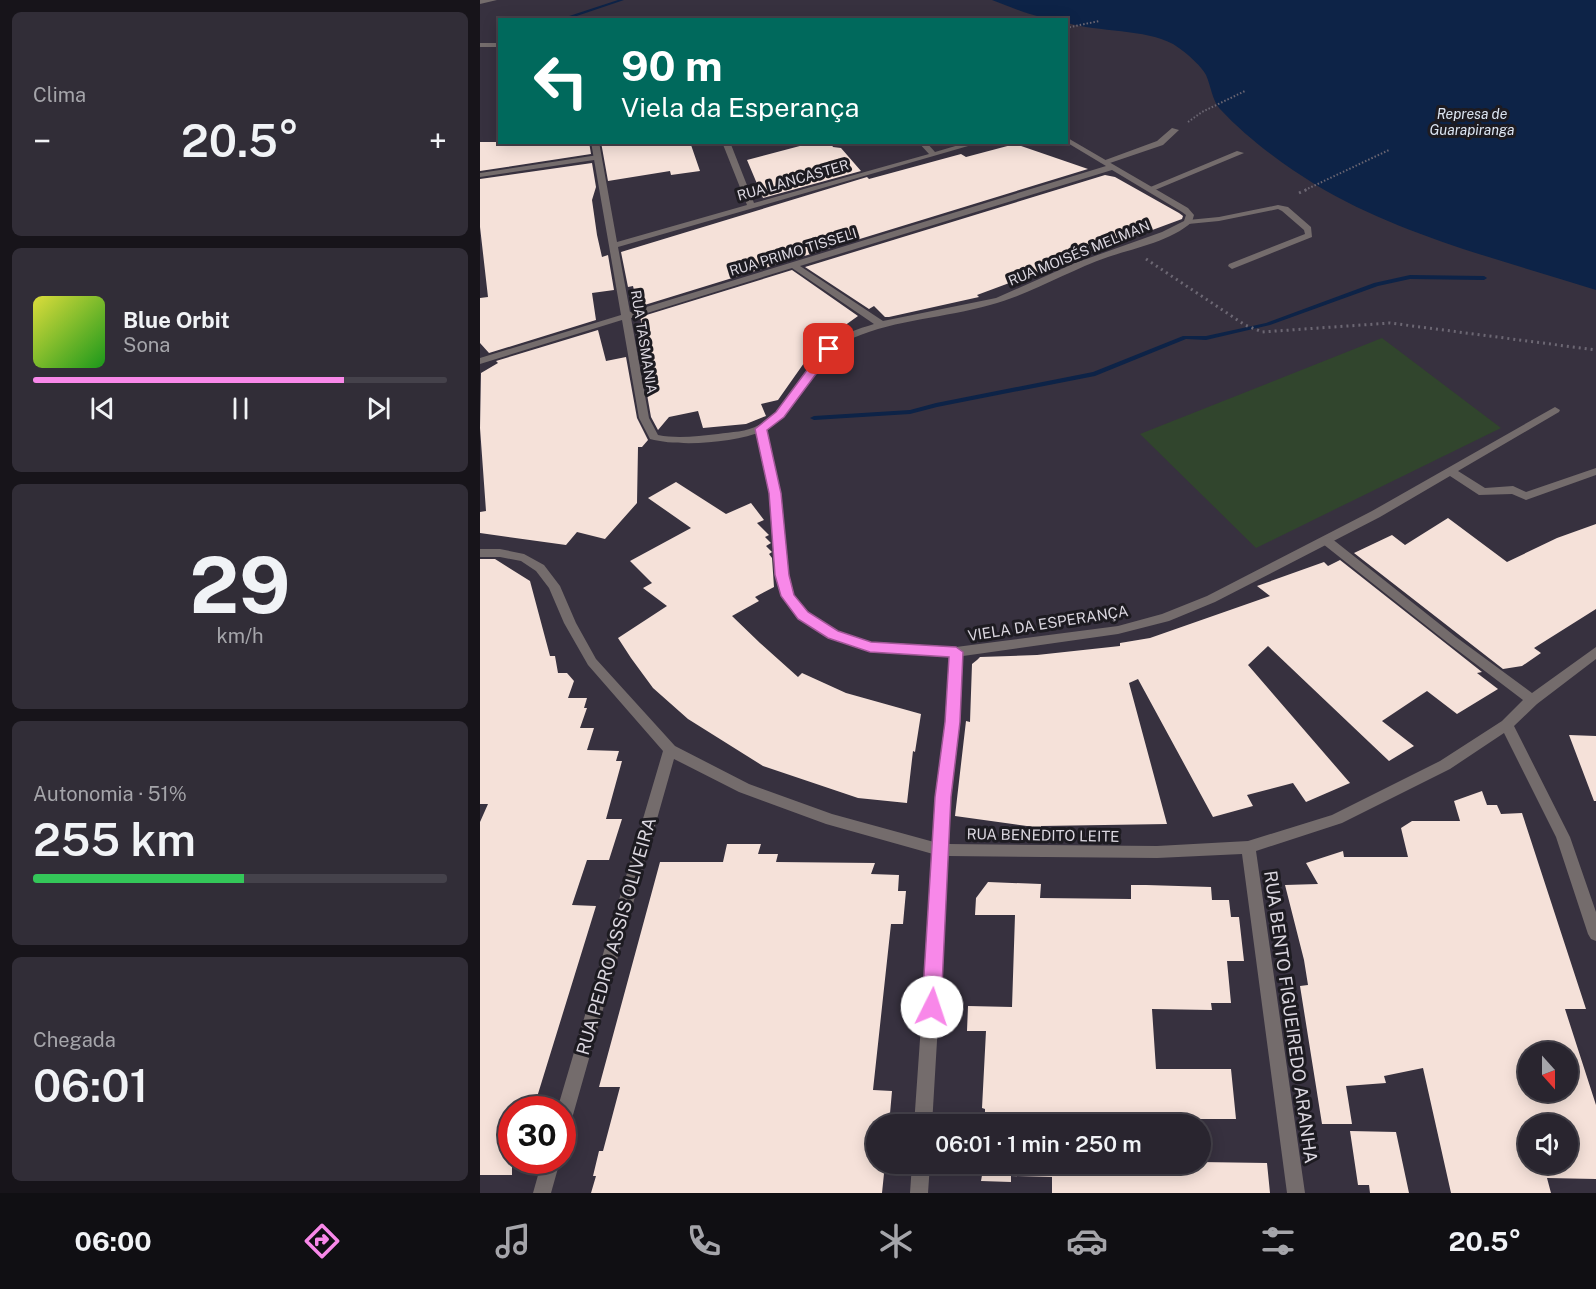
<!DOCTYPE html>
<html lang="pt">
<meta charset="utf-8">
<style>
:root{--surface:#29252f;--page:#312d37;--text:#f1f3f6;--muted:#a5a5aa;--line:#45424b;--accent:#f888e9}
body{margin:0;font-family:"Public Sans",sans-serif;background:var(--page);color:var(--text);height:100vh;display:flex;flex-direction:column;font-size:22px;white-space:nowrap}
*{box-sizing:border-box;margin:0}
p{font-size:20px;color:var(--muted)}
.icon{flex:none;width:33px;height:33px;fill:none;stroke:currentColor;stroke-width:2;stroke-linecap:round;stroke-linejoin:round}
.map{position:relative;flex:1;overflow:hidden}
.details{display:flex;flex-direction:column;gap:12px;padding:12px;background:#17141a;width:480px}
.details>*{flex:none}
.guide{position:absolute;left:18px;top:18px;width:570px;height:126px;border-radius:0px;box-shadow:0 3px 15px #0003,0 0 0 2px var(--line);background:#00695c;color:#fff;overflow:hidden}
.needle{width:39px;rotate:159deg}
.fabs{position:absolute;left:1038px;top:1042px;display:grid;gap:12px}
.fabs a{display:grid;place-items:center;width:60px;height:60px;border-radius:50%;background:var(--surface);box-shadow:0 3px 15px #0003,0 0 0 2px var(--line);font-size:30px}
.speed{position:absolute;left:18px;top:1096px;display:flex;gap:12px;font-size:30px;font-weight:700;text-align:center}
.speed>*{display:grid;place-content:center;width:78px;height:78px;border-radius:50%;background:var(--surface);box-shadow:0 3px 15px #0003,0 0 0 2px var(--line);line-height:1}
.speed .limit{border:9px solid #d22;background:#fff;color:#111}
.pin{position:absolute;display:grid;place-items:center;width:51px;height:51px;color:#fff;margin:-26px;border-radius:12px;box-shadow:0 3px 9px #0006}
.me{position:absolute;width:66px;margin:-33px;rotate:4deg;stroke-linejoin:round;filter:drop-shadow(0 0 4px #0008)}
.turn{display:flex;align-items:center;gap:21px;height:126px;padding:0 24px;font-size:27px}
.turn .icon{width:78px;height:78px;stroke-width:2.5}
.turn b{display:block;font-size:42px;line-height:51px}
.big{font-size:45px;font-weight:600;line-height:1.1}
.details .tile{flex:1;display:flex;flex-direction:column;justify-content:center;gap:9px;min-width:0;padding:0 21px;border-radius:9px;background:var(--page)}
.details .dial{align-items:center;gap:0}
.dial b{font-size:78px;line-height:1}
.song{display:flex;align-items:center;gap:18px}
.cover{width:72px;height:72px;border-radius:9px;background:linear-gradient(135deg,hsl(60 70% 55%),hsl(120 70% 35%))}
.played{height:6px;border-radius:3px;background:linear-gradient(90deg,var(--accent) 75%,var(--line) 75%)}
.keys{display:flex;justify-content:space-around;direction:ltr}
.heat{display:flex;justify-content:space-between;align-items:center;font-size:33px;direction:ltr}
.charge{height:9px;border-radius:4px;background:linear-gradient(90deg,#34c759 51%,var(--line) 0)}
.trip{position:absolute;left:386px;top:1114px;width:345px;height:60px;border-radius:30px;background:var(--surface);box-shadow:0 3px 15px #0003,0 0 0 2px var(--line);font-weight:600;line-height:60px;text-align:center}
.tabs{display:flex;height:96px;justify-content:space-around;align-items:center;background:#100f13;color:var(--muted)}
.tabs .icon{width:42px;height:42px}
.tabs .active{color:var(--accent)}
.tabs b{font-size:27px;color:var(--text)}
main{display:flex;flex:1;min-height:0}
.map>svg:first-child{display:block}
</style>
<main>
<section class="details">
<div class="tile"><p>Clima</p>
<div class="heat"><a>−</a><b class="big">20.5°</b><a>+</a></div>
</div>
<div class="tile">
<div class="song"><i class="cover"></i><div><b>Blue Orbit</b><p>Sona</p></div></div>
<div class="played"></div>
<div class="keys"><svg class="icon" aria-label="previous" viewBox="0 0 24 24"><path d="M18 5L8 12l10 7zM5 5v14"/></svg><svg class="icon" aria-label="pause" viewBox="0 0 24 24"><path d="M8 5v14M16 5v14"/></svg><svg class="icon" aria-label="next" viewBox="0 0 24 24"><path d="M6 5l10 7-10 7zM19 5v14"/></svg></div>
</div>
<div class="tile dial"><b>29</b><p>km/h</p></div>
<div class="tile"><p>Autonomia · 51%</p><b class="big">255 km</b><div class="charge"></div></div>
<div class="tile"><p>Chegada</p><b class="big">06:01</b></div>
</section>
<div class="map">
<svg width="1116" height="1193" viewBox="0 0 1116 1193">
<rect width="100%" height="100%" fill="#37313f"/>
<!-- green -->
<path fill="#31452d" d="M 902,338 L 1021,428 L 776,548 L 660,434 Z"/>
<!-- water -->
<path fill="#0d2347" d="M 512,0 L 1116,0 L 1116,290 C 1022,260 921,236 836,185 C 802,164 767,138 740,109 C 732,100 731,86 726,75 C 721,65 703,50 693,44 C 666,29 618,32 587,23 L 586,20 C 560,20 536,9 512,0 Z"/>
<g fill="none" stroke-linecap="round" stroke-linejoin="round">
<!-- stream -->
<path fill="#0d2347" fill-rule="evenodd" d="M 138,0 L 144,0 L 85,20 L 77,20 Z
M 930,275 L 1004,276 L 1007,278 L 1004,280 L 930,279 L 898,286 L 790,325 L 726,340 L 706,339 L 615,376 L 457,407 L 430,414 L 334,420 L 330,418 L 334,416 L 430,410 L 456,403 L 613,372 L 703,336 L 726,336 L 786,323 L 894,283 Z"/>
</g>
<!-- building -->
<path fill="#f5e1d9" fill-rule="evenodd" d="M 0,142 L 109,142 L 111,154 L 0,171 Z
M 121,142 L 210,142 L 220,171 L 191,175 L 190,171 L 128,181 Z
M 335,142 L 350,142 L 353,147 L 361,148 L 381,171 L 283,198 L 267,160 Z
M 535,144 L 608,169 L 158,307 L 153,286 L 148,287 L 141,252 L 387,177 L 389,179 L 481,154 L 486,157 Z
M 112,163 L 116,187 L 112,200 L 117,235 L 122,257 L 128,255 L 134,290 L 112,293 L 116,320 L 9,353 L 0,343 L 0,298 L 8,297 L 0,227 L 0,179 Z
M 625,175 L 635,177 L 699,213 L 703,216 L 702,219 L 497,295 L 499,297 L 409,317 L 405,317 L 394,306 L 389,309 L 325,267 Z
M 312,270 L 378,316 L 336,346 L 298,400 L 281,404 L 286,416 L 266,424 L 223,428 L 218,411 L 189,417 L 178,430 L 171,417 L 160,355 L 169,353 L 160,317 Z
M 118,330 L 126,361 L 146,357 L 157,418 L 168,440 L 162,447 L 158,447 L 157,503 L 125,539 L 97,532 L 86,545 L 0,533 L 0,512 L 6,511 L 0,428 L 1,373 L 18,363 L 16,361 Z
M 196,482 L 246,514 L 271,503 L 284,520 L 277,523 L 289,535 L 285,537 L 291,543 L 286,546 L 292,552 L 289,554 L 292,558 L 294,587 L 275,597 L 279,601 L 252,616 L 280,643 L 318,677 L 322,673 L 366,693 L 441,714 L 435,752 L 433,751 L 427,803 L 378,798 L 283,766 L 208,719 L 173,688 L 151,658 L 138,638 L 187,606 L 163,588 L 172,583 L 150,561 L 211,528 L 168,498 Z
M 968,518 L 1027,562 L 1077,538 L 1116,524 L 1116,609 L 1054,648 L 1061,653 L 1042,666 L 1023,669 L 874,553 L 912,535 L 925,545 Z
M 0,559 L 15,559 L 50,581 L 70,656 L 75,656 L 78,673 L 87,673 L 94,681 L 88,698 L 107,698 L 104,708 L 107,708 L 100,728 L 114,728 L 107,750 L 139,751 L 136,761 L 142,761 L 126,819 L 142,819 L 129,860 L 107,860 L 92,905 L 116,906 L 53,1110 L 32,1110 L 32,1175 L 0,1175 L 0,822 L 8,804 L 0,804 Z
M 860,560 L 1002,672 L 997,673 L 1018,689 L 977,714 L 947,691 L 902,721 L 934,746 L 909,761 L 788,646 L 768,665 L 870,783 L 826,802 L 813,783 L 767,795 L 773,806 L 733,817 L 658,679 L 649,683 L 687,824 L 561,826 L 561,828 L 475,816 L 486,721 L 490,722 L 492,664 L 497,660 L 500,657 L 557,655 L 640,646 L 640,643 L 670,638 L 790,596 L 777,586 L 844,562 L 848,566 Z
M 1089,735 L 1116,736 L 1116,801 L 1114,801 Z
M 1002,791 L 1007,805 L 1017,805 L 1021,814 L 1042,813 L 1106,1009 L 1085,1009 L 1116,1105 L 1116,1179 L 1067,1178 L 1071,1193 L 971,1193 L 943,1068 L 904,1076 L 906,1083 L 866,1086 L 872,1124 L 842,1124 L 820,986 L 828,985 L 824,960 L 805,885 L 838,884 L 826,863 L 863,851 L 864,857 L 928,857 L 921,828 L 932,821 L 980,821 L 974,801 ZM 1048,1053 L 1088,1053 L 1088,1092 L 1048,1092 ZM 1048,1125 L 1088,1125 L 1088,1164 L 1048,1164 Z
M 247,844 L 281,844 L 278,854 L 298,854 L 296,862 L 395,863 L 391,874 L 419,875 L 418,891 L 426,891 L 423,924 L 411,924 L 393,1090 L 412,1091 L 409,1125 L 396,1125 L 396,1164 L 405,1164 L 402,1193 L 111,1193 L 116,1176 L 113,1176 L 119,1151 L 123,1151 L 140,1087 L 119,1087 L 180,862 L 243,862 Z
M 508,882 L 561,884 L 560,898 L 651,899 L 651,885 L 666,885 L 731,887 L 732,900 L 749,900 L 751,917 L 759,917 L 764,961 L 747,961 L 751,1003 L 731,1003 L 732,1010 L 672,1009 L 676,1069 L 751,1069 L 756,1119 L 699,1119 L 700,1125 L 510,1125 L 511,1120 L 505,1120 L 505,1109 L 502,1108 L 506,1031 L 487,1031 L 488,1006 L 532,1007 L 535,915 L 495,915 L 496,898 Z
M 870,1131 L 916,1132 L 929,1193 L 890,1193 L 889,1185 L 878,1185 Z
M 720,1162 L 787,1163 L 790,1193 L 572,1193 L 572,1177 L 531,1176 L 531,1182 L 501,1181 L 504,1164 Z"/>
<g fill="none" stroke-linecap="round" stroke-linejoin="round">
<!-- path-far1 -->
<path stroke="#6c6773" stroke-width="2" stroke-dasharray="1.5 2" stroke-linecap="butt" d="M 586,28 L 619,21
M 708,122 L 722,112 L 765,91
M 825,190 L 909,150"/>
<!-- path -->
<path stroke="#6c6773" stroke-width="3" stroke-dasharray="2 4" stroke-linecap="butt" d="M 819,193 L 828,189
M 666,259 L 765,325 L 782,332 L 910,323 L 1116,350"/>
<!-- lane -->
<path fill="#746c6c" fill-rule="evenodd" d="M 0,0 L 17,0 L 0,4 Z
M 692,128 L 699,130 L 683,145 L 627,164 L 620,162 L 677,141 Z
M 757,151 L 764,153 L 675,190 L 668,188 Z
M 118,155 L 121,155 L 121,159 L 0,177 L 0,173 Z
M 798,205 L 808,207 L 831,227 L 832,237 L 752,269 L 748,266 L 749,264 L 825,234 L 824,230 L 802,211 L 798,209 L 739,221 L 708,224 L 704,222 L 708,220 L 739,217 Z
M 1075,407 L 1080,410 L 1079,412 L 978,471 L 1005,488 L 1033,486 L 1046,492 L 1116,468 L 1116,475 L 1046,500 L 1032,494 L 999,495 L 970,476 L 900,517 L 735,602 L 689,621 L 638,634 L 476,657 L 391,652 L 349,637 L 319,619 L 302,596 L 296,575 L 290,493 L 276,429 L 281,426 L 286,429 L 300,493 L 308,575 L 314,595 L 327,613 L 357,631 L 392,642 L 476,647 L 638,626 L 682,614 L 727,596 L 892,511 Z"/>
<!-- street -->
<path fill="#746c6c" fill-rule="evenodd" d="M 0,43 L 20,43 L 20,47 L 0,47 Z
M 586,137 L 708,208 L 714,215 L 712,222 C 691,241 655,248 628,257 C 588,271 551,294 510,305 C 465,318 417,319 373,338 C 340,352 330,386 308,412 C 301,420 293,427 283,431 C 254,443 200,447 170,439 L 159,418 L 142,320 L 0,364 L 0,358 L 141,315 L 111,142 L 119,142 L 137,242 L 267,205 L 242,142 L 250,142 L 274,203 L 449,154 L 438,142 L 446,142 L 455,152 L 489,142 L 502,142 L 138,247 L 150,312 L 626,166 L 586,142 ZM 632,170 L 702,212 L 706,215 L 704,221 L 682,232 L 595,263 L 516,298 L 403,321 L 320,266 ZM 312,268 L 394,324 C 378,329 361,334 348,345 C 320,368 312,408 279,425 C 267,432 251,432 238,434 C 218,436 198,439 178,435 L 169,418 L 151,318 Z
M 847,537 L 851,538 L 976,637 L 1052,693 L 1116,647 L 1116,659 L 1057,704 L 1034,726 L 1090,837 L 1116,912 L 1116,941 L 1111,939 L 1108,934 L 1076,837 L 1024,733 L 970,769 L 862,823 L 776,851 L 825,1193 L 807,1193 L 762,854 L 677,858 L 468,856 L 452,1125 L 434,1125 L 453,854 L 346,824 L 259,792 L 194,759 L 91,1122 L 88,1128 L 82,1130 L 82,1110 L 77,1110 L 183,751 L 108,665 L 84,623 L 69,588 L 56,571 L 41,561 L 20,557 L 0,557 L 0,549 L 20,549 L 44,554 L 64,565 L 80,586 L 96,623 L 116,659 L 195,746 L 269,784 L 352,814 L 454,842 L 456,797 L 466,722 L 470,652 L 472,649 L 480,649 L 482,652 L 480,722 L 470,797 L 468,844 L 677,846 L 768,841 L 852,815 L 960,761 L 1022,721 L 1043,700 L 968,643 L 843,544 L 841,541 L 843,538 Z
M 62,1161 L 80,1161 L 71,1193 L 53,1193 Z
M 432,1164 L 450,1164 L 448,1193 L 430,1193 Z"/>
</g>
<!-- route -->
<path fill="#f888e9" stroke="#a15897" stroke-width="1.5" d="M 349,345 L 354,349 L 353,351 L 304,417 L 287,430 L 301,493 L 309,575 L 314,595 L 328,612 L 358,631 L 391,642 L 476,647 L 483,652 L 480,722 L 471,797 L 461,1007 L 458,1014 L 452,1016 L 445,1014 L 442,1007 L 455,797 L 465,722 L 469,657 L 390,652 L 348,638 L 318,619 L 301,596 L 295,575 L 289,493 L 275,429 L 296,412 L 345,346 Z"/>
<g text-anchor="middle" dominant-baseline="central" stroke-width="6" stroke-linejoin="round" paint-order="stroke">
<!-- far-water labels -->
<g font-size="14" font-style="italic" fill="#dce5f2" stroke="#1d1b21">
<text x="992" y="114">Represa de<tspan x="992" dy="16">Guarapiranga</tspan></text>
</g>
<!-- far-street labels -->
<g font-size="14" fill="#dbd7e0" stroke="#1d1b21">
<text transform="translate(313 180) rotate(-16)">RUA LANCASTER</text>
<text transform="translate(313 252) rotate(-17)">RUA PRIMO TISSELI</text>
<text transform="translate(599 253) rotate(-22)">RUA MOISÉS MELMAN</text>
<text transform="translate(164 342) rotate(81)">RUA TASMANIA</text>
</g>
<!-- street labels -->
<g font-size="15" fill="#dbd7e0" stroke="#1d1b21">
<text transform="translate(568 623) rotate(-9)">VIELA DA ESPERANÇA</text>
<text transform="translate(563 835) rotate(1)">RUA BENEDITO LEITE</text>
</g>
<!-- near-street labels -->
<g font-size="18" fill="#dbd7e0" stroke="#1d1b21">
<text transform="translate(136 936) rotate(-74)">RUA PEDRO ASSIS OLIVEIRA</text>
<text transform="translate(811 1017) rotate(82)">RUA BENTO FIGUEIREDO ARANHA</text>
</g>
</g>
</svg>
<div class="fabs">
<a><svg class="needle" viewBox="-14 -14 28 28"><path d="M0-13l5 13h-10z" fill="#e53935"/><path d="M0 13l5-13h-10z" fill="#a5a5aa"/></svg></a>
<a><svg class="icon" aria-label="sound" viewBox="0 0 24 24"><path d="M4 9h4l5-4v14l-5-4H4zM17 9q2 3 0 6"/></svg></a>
</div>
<div class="speed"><div class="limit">30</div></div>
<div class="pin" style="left:349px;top:349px;background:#d93025"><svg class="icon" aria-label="arrive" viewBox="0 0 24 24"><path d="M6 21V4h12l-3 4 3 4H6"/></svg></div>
<svg class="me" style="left:452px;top:1007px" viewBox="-20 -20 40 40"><circle r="19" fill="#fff"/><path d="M0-13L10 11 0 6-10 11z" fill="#f888e9"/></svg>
<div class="trip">06:01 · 1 min · 250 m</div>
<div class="guide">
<div class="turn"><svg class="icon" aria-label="left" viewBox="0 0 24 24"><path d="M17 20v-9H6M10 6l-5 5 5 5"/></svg><div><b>90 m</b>Viela da Esperança</div></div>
</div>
</div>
</main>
<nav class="tabs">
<b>06:00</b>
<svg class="icon active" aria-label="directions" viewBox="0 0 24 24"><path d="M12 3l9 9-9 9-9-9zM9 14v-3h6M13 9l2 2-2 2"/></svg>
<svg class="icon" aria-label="music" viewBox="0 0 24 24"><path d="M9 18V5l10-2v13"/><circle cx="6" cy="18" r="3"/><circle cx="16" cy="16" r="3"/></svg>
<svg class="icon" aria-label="phone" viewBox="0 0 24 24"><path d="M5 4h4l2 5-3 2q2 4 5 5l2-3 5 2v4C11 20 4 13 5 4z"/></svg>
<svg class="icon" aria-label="climate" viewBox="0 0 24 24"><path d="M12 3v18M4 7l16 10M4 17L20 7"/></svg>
<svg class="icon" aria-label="car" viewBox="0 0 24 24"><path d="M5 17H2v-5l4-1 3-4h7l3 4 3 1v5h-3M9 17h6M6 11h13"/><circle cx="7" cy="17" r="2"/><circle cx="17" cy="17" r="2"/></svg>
<svg class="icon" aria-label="filters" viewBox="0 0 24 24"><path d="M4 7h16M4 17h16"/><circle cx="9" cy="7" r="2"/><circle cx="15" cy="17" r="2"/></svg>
<b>20.5°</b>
</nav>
